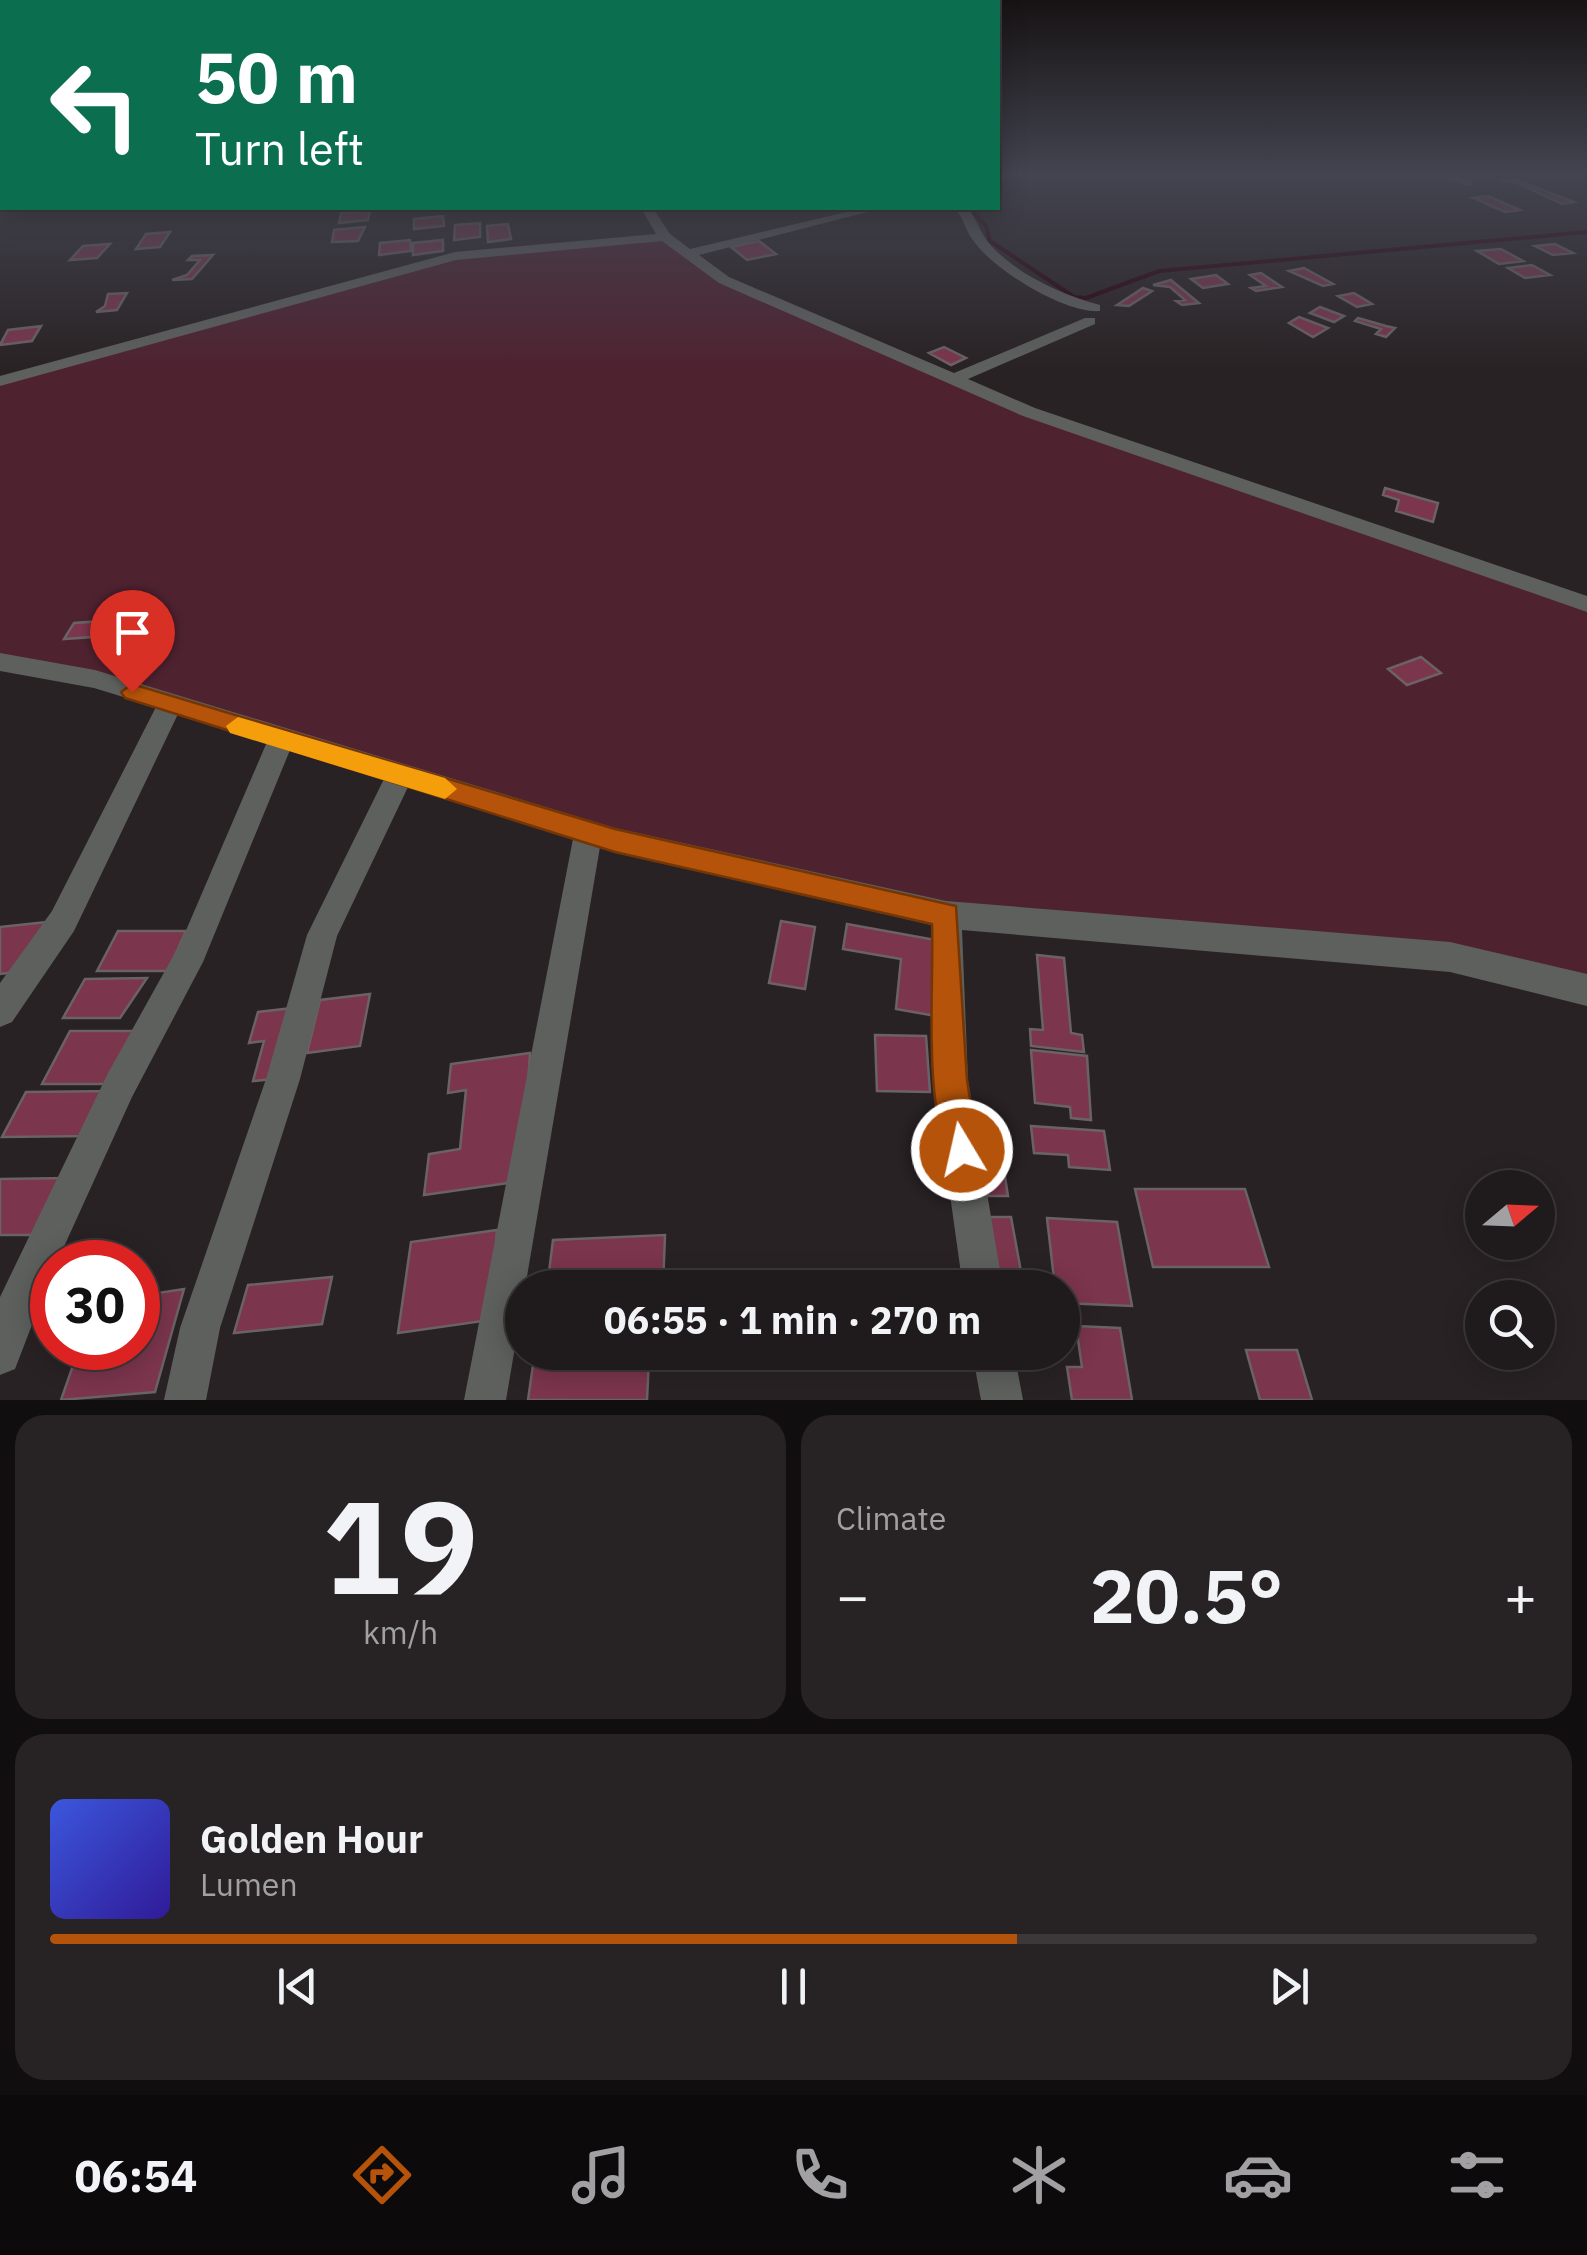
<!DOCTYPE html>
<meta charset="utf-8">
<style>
:root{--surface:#1f1a1b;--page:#272324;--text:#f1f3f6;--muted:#a1a1a3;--line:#3c383a;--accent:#b45309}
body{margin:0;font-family:"IBM Plex Sans",sans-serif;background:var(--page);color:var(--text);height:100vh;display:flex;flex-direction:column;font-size:38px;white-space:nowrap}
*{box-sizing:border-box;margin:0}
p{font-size:32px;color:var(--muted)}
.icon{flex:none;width:55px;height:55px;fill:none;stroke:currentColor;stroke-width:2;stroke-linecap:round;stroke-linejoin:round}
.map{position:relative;height:1400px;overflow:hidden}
.panel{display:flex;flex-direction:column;gap:15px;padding:15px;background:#110e0f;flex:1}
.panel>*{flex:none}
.banner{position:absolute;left:0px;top:0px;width:1000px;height:210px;box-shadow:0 5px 25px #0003,0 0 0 2px var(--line);background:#0b6e4f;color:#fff;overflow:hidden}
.needle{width:65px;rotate:71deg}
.fabs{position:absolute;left:1465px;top:1170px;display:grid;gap:20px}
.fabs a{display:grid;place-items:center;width:90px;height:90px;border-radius:50%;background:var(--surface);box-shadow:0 5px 25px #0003,0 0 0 2px var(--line);font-size:50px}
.speed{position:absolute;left:30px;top:1240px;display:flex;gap:20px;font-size:50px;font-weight:700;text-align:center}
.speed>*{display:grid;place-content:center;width:130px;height:130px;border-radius:50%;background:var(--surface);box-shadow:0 5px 25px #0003,0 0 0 2px var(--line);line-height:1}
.speed .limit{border:15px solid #d22;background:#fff;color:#111}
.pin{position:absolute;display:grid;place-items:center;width:85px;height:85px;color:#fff;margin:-102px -42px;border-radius:50% 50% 50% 0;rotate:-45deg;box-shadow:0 0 10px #0007}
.pin .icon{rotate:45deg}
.me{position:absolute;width:110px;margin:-55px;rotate:351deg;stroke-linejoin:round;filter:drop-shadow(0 0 8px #0008)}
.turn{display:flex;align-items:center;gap:35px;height:210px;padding:0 30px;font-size:45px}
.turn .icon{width:130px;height:130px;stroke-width:2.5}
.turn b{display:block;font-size:70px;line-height:85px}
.big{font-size:75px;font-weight:700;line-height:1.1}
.panel .widget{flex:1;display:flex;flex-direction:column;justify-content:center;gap:15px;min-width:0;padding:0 35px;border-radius:30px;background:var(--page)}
.panel .dial{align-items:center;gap:0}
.dial b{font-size:130px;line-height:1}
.song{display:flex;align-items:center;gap:30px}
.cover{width:120px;height:120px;border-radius:15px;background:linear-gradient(135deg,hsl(230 70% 55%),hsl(250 70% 35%))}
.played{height:10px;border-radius:5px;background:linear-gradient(90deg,var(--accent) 65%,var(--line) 65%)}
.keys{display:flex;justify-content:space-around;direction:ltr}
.heat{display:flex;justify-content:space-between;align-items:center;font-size:55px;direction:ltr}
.panel .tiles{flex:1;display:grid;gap:15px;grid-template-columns:1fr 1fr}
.widget:last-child{grid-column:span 2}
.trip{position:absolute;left:505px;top:1270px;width:575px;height:100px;border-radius:50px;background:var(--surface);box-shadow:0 5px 25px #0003,0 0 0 2px var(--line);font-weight:700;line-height:100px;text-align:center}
.tabs{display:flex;height:160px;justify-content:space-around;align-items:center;background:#0c0a0b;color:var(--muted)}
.tabs .icon{width:70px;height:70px}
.tabs .selected{color:var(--accent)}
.tabs b{font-size:45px;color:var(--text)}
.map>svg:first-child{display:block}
</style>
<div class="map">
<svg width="1587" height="1400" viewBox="0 0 1587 1400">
<rect width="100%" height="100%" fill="#292224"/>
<!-- green -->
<path fill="#4f2230" d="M 665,237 L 724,280 L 1029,412 L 1587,604 L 1587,990 L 1450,957 L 1073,926 L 813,883 L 0,662 L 0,381 L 455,256 Z"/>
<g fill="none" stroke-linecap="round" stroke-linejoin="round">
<!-- stream -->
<path stroke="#2b0010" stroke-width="4" d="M 969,208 L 986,226 L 990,241 L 1074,297 L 1086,298 L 1159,271 L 1587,232"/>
</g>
<!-- building -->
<path fill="#7b354c" stroke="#6a6264" stroke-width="2.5" d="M 1515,179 L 1574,202 L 1562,204 L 1515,182 L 1501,181 Z
M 1488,196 L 1520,210 L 1505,212 L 1473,198 Z
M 370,210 L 368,220 L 339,223 L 341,213 Z
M 443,216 L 444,226 L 414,229 L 414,219 Z
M 480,223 L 480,237 L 454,240 L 455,225 Z
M 508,224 L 511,239 L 488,242 L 487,226 Z
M 365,227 L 358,241 L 332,242 L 334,230 Z
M 170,232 L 160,247 L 136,249 L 146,234 Z
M 410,240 L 411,251 L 379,255 L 380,243 Z
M 443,240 L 443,251 L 413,255 L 413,243 Z
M 759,241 L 776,254 L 747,260 L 731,247 Z
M 110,244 L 97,258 L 70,260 L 83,246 Z
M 1555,244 L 1573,253 L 1553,255 L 1535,246 Z
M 1501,249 L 1523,261 L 1499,264 L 1477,251 Z
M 213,255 L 192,279 L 172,280 L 187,275 L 200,260 L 188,260 L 192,256 Z
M 1532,265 L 1550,275 L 1525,278 L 1508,268 Z
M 1304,268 L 1333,284 L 1323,286 L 1289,271 Z
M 1261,273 L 1282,287 L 1256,291 L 1251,288 L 1266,286 L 1250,275 Z
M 1216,275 L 1228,284 L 1203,288 L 1191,279 Z
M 1171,280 L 1199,303 L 1182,305 L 1176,301 L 1185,300 L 1170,287 L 1153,285 Z
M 1143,288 L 1152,291 L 1129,306 L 1117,305 Z
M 127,293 L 117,310 L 96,312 L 105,306 L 108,294 Z
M 1354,293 L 1372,304 L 1357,307 L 1338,296 Z
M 1320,307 L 1344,316 L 1334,322 L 1310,313 Z
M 1299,317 L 1328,328 L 1313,337 L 1289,323 Z
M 1358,318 L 1386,326 L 1395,328 L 1386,337 L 1376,334 L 1381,329 L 1355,321 Z
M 41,326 L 32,341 L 0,345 L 8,330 Z
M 944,347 L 966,358 L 951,365 L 929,353 Z
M 1385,488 L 1438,503 L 1433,522 L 1396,511 L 1399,500 L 1383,495 Z
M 102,621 L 93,637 L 64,639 L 74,623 Z
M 1421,657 L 1441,673 L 1407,685 L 1388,669 Z
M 781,921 L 815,927 L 805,989 L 769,983 Z
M 47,922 L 24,971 L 0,974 L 0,927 Z
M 847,924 L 941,941 L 936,1016 L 896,1009 L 901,959 L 843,949 Z
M 118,931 L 186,931 L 168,971 L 97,971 Z
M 1037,955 L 1064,958 L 1071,1033 L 1082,1035 L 1084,1052 L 1031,1046 L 1030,1029 L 1043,1030 Z
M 147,978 L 120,1018 L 63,1018 L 85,979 Z
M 370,994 L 360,1046 L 307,1053 L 320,1000 Z
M 293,1008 L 274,1079 L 253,1081 L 264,1041 L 249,1043 L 258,1012 Z
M 70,1031 L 138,1031 L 113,1084 L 42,1084 Z
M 875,1035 L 926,1036 L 930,1092 L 877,1091 Z
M 1031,1050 L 1087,1056 L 1091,1120 L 1071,1118 L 1070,1107 L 1035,1103 Z
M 530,1053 L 522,1181 L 424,1195 L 429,1154 L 460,1149 L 466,1090 L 448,1093 L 451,1064 Z
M 114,1091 L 92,1136 L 2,1137 L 26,1092 Z
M 1031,1126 L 1104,1131 L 1110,1170 L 1069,1167 L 1068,1155 L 1034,1153 Z
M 976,1132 L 998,1132 L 1008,1196 L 985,1196 Z
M 67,1178 L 40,1235 L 0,1235 L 0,1179 Z
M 1135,1189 L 1245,1189 L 1269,1267 L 1153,1267 Z
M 984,1217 L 1011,1217 L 1024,1288 L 996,1288 Z
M 1047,1218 L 1117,1222 L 1132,1306 L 1062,1303 L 1062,1288 L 1055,1288 Z
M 497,1230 L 490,1320 L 398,1333 L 411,1242 Z
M 665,1235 L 663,1288 L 547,1288 L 553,1240 Z
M 332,1277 L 322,1324 L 234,1333 L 248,1285 Z
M 184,1289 L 155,1392 L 61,1400 L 79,1348 L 138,1348 L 138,1296 Z
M 1076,1326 L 1120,1328 L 1132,1400 L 1072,1400 L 1067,1367 L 1082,1367 Z
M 1246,1350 L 1297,1350 L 1312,1400 L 1260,1400 Z
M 649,1359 L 647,1400 L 528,1400 L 533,1365 Z"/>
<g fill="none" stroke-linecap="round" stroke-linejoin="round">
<!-- minor -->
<path fill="#5e605e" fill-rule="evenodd" d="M 1430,174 L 1449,174 L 1474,182 L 1468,186 Z
M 641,208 L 653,208 L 670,234 L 690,249 L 863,208 L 883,208 L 699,255 L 729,277 L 954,373 L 1085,318 L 1095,318 L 1095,324 L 968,379 L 1035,408 L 1587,596 L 1587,612 L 1023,416 L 719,283 L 662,241 L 456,260 L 0,386 L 0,376 L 455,252 L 656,234 Z
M 955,208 L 968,208 C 976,218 980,232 988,242 C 1015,274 1061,294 1100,305 L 1100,311 C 1065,314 996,271 975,243 C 966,232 964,219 955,208 Z
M 0,653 L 95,670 L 615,828 L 946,901 L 1450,942 L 1587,974 L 1587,1006 L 1450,972 L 962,930 L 968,1080 L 1003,1288 L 963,1288 L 934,1080 L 931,925 L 600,847 L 506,1400 L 464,1400 L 573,839 L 408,787 L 337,936 L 300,1079 L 220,1328 L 206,1400 L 164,1400 L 180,1328 L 266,1079 L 307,935 L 384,779 L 290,750 L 203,962 L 132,1097 L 57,1262 L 52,1262 L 52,1273 L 15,1369 L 0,1375 L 0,1297 L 108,1073 L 181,942 L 267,742 L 178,714 L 74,931 L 12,1022 L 0,1027 L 0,983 L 52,911 L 156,707 L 94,688 L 0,671 Z
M 972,1352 L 1014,1352 L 1023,1400 L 981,1400 Z"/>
</g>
<!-- sky -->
<linearGradient id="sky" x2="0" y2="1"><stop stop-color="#171314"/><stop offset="0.47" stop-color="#434450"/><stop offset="1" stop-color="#434450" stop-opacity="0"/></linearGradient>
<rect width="1587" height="370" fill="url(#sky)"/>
<!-- route -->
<path fill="#b45309" stroke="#753606" stroke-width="2.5" d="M 132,684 L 615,829 L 956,906 L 967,1080 L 978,1150 L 973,1161 L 962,1166 L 950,1161 C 923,1097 934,994 932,924 L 615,852 L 125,698 L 121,692 Z"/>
<!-- slow -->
<path fill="#f59e0b" d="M 238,717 L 445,778 L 457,789 L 445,799 L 230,733 L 226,726 Z"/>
</svg>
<div class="fabs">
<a><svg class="needle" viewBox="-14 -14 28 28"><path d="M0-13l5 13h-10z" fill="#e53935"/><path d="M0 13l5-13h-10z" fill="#a1a1a3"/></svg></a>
<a><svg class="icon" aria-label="search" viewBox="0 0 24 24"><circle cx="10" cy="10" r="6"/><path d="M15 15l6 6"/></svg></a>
</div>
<div class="speed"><div class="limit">30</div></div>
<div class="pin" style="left:132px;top:692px;background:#d93025"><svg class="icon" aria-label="arrive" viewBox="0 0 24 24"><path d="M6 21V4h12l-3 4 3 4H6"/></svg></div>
<svg class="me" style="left:962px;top:1150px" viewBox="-20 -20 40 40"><circle r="17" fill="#b45309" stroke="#fff" stroke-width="3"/><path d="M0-11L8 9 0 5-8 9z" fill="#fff"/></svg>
<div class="trip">06:55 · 1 min · 270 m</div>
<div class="banner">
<div class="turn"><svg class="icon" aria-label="left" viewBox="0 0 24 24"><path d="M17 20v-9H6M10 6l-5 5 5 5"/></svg><div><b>50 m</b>Turn left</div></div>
</div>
</div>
<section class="panel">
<div class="tiles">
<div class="widget dial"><b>19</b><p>km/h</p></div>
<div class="widget"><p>Climate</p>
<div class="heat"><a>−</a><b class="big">20.5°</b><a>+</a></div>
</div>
<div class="widget">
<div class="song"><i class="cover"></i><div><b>Golden Hour</b><p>Lumen</p></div></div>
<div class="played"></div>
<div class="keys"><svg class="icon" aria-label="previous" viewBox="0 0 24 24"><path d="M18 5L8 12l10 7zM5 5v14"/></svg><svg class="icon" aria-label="pause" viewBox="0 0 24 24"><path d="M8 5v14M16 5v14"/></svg><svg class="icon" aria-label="next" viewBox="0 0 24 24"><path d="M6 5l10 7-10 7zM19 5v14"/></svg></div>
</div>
</div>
</section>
<nav class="tabs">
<b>06:54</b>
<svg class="icon selected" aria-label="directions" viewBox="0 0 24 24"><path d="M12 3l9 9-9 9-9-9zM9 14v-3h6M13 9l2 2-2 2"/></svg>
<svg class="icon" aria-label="music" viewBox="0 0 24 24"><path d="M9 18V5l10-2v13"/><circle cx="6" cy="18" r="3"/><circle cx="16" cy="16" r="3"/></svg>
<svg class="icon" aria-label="phone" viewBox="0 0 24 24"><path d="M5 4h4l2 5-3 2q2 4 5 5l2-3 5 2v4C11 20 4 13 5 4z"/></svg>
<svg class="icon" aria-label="climate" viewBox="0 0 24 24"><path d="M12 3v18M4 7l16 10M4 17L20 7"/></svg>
<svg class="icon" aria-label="car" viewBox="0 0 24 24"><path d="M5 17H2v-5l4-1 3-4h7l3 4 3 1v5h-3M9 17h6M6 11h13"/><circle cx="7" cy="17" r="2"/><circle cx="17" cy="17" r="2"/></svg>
<svg class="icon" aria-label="filters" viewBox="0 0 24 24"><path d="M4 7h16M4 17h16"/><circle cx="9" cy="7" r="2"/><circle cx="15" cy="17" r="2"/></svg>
</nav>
